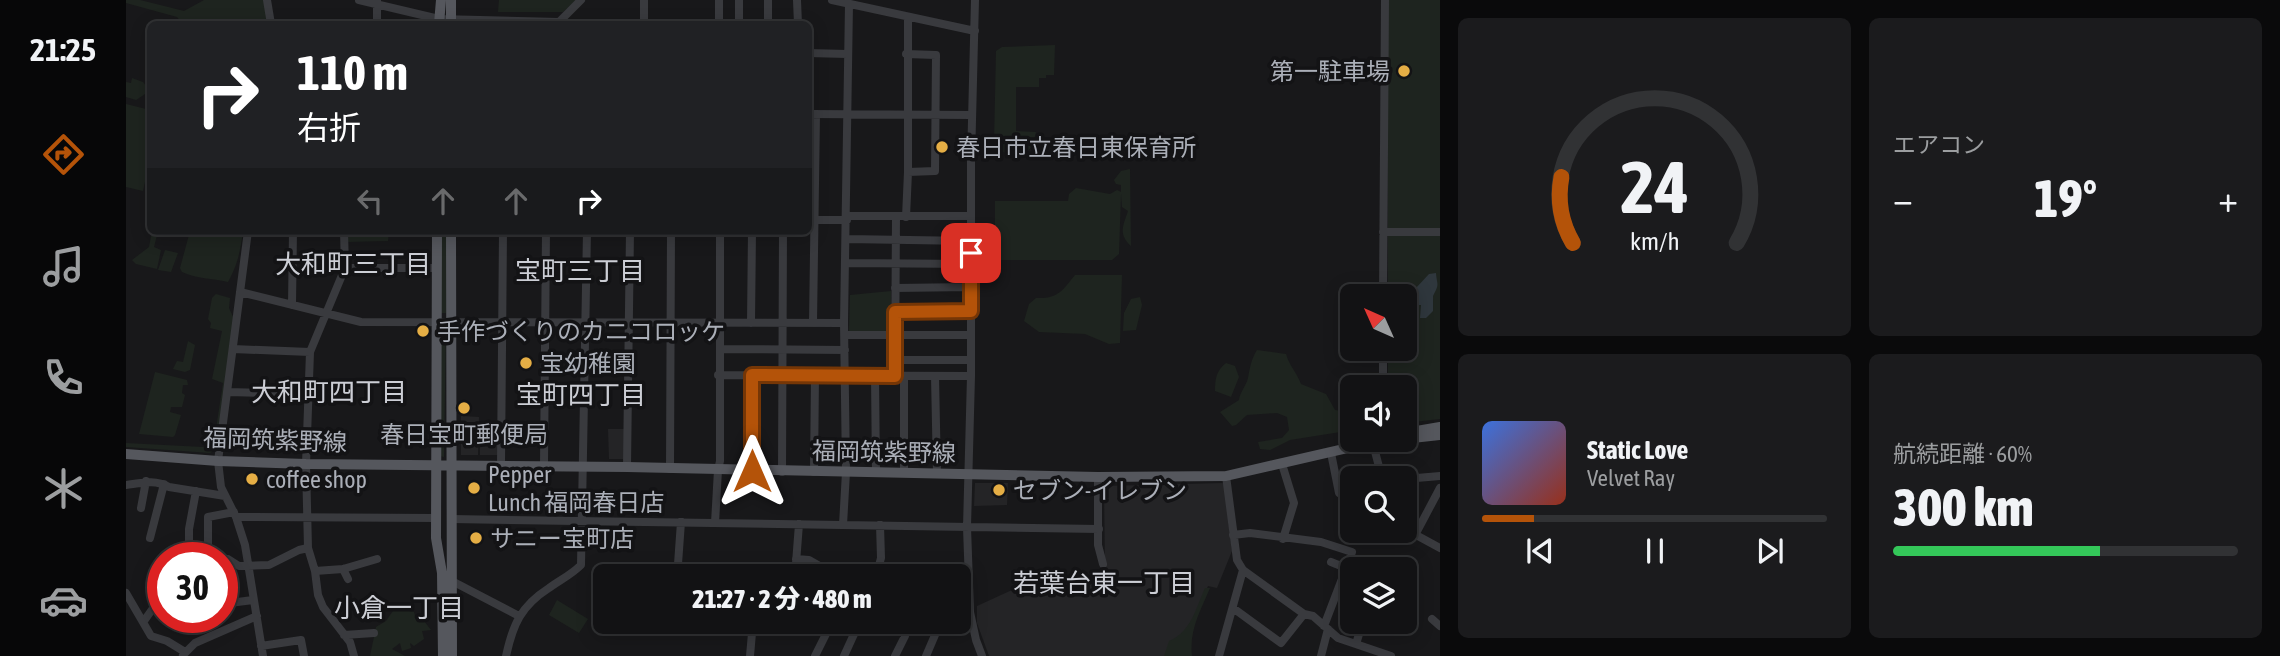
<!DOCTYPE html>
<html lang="ja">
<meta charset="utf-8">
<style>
:root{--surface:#121214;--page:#1b1b1d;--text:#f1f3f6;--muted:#9c9ea0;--line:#313234;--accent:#b45309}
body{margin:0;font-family:"Asap Condensed","Noto Sans JP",sans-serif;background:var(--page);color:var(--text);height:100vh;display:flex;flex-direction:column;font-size:26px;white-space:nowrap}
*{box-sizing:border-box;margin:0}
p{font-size:23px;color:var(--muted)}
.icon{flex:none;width:38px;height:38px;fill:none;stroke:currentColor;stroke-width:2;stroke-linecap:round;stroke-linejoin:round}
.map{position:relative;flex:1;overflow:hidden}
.sheet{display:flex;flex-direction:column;gap:18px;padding:18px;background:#0a0a0b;width:840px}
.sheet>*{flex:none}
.top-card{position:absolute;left:21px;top:21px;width:665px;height:214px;border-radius:10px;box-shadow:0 4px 18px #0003,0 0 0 2px var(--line);background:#202124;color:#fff;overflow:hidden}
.needle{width:46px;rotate:315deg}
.tools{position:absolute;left:1214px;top:284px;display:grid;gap:14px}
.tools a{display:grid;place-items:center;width:77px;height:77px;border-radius:10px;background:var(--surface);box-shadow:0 4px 18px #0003,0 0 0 2px var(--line);font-size:35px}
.speed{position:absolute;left:21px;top:542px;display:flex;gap:14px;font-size:35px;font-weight:700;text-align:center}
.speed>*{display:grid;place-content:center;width:91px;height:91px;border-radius:50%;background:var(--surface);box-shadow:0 4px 18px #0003,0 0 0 2px var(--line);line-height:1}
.speed .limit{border:10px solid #d22;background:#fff;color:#111}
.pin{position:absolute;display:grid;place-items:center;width:60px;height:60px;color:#fff;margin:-30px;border-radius:14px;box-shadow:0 4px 10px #0006}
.me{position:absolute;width:77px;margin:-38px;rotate:0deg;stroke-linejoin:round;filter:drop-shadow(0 0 5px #0008)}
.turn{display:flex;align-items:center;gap:24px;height:147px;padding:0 35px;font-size:32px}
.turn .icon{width:91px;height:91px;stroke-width:2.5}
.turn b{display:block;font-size:49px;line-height:60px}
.lanes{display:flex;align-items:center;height:66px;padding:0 35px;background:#0003;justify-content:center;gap:35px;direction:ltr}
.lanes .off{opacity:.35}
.big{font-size:52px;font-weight:800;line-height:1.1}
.sheet .widget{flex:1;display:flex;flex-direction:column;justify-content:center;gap:10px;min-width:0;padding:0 24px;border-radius:10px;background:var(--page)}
.sheet .dial{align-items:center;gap:0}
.dial svg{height:182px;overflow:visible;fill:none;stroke:var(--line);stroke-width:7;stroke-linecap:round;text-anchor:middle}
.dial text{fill:var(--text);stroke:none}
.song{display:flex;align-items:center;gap:21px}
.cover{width:84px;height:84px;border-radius:10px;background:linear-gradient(135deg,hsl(220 70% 55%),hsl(10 70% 35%))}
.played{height:7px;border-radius:4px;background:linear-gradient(90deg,var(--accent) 15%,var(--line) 15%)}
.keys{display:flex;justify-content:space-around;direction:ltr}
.heat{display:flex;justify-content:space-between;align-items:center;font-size:38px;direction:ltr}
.charge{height:10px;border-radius:5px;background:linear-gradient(90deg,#34c759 60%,var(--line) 0)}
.sheet .tiles{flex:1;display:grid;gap:18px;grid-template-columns:repeat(2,1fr)}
.trip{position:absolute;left:467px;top:564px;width:378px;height:70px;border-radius:10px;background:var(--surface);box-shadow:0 4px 18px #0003,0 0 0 2px var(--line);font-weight:800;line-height:70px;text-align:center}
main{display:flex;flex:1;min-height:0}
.dock{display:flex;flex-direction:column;width:126px;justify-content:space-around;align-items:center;background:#070708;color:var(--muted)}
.dock .icon{width:49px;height:49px}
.dock .active{color:var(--accent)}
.dock b{font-size:32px;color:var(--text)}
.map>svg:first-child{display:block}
</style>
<main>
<nav class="dock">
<b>21:25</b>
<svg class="icon active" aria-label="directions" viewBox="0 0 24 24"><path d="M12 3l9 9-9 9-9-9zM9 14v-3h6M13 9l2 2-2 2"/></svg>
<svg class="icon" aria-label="music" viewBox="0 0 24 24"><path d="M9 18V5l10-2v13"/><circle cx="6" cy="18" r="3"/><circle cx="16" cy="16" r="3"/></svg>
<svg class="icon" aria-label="phone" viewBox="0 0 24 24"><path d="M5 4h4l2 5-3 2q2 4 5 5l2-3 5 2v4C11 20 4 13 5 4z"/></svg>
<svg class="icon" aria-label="climate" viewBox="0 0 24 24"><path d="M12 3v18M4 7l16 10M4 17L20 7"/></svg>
<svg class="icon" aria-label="car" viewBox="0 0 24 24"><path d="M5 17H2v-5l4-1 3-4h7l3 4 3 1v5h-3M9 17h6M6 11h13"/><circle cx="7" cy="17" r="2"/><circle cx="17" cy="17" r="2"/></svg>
</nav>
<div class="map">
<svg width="1314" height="656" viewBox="0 0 1314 656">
<rect width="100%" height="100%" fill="#18181a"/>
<!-- built -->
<path fill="#242426" d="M 335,416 L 353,417 L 352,455 L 335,455 Z
M 482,429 L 498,429 L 498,459 L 483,459 Z
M 354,432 L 373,432 L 373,455 L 354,455 Z
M 849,483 L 882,483 L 881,505 L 848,506 Z
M 1098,483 L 1106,551 L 1091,588 L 1082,586 L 1062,633 L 1060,656 L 863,656 L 851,623 L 851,606 L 901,583 L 908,592 L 979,568 L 978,486 Z"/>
<!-- green -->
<path fill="#1e241f" d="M 0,0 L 14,0 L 58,11 L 78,0 L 139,0 L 142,24 L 57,24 L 51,17 L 0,3 Z
M 373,0 L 450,0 L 437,12 L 372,12 Z
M 1262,0 L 1314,0 L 1314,419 L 1279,423 L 1279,387 L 1262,387 L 1262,348 L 1279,348 L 1279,296 L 1262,296 Z
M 929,45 L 928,75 L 920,75 L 920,78 L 913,78 L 913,87 L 890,87 L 890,131 L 910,132 L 907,145 L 901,152 C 888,153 872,157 868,142 L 870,51 L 876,47 Z
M 6,78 L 17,82 L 20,86 L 19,94 L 10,100 L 0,97 L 0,82 L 5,83 Z
M 0,104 L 24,110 L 24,160 L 17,191 L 0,187 Z
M 1004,169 L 1005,246 C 992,234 997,226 1002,211 L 996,207 L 995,194 L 993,254 L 986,260 L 869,260 L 869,201 L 942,201 L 943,194 L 950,188 L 984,194 L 991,190 L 995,192 L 995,185 L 990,184 L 988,180 L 995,171 Z
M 26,231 L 32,231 L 28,247 L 35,250 L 31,269 L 10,264 L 6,260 L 23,247 Z
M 64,231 L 117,231 C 114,252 112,264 102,282 C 86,278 71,279 56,272 L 54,268 Z
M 221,231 L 263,231 L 262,241 L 221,242 Z
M 315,231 L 320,231 L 320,313 L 315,313 Z
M 39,250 L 52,253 L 45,272 L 32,270 Z
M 949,275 L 996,275 L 994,343 L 983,344 L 959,334 L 913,332 L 898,321 L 903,304 L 910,298 C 932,299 936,291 949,275 Z
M 765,291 L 765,331 L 723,331 L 724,295 Z
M 90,294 L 104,298 L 103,308 L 108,319 L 90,449 L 84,453 L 0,447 L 0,443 L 77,447 L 88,442 L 97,383 L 86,379 L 96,331 L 84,328 L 85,323 L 82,319 L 86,298 Z
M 1014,297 L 1016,305 L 1010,330 L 997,331 L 998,313 L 1005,299 Z
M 315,326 L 320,326 L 318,457 L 314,456 Z
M 62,341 L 69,345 L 64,370 L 59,372 L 47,369 L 51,361 L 57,362 Z
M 1131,350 L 1160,354 C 1163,365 1171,373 1175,384 L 1200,394 L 1209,410 L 1227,413 L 1227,430 L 1164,440 L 1144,450 L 1134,449 L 1132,442 L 1156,438 L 1163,430 L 1161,417 L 1151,413 L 1121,415 L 1110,425 L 1106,426 L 1094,412 L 1113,400 C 1114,392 1120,386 1122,378 C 1124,367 1125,360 1131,350 Z
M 1100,363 L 1109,366 L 1113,377 L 1105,397 L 1089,391 C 1089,379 1090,371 1100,363 Z
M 29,372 L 61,380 L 62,385 L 57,385 L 56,393 L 59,395 L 56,407 L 45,407 L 44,412 L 55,415 L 49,435 L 47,437 L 13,434 Z
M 1079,588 L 1084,588 C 1074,612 1063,630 1066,656 L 1038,656 L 1043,641 C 1065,632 1070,608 1079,588 Z
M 431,600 L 462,619 L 453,633 L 423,615 Z
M 269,608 L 288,612 L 290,620 L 298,621 L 305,630 L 296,631 L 298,639 L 288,646 L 284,643 L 285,648 L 276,651 L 274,643 L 266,649 L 279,656 L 244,656 L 250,627 L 260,621 Z"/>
<!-- water -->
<path fill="#2f373d" d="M 1310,273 C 1311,286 1314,283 1307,296 L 1307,311 L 1300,318 L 1294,318 L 1295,305 L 1291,305 L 1289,289 L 1303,274 Z"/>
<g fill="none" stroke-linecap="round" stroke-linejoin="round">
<!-- minor -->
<path stroke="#393a3e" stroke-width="8" d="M 141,0 L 145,24
M 233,0 L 313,19 L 433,22 L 455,0
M 613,0 L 613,24
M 642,0 L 642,24
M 671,0 L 672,24
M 706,0 L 849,31
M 849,0 L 845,161 L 845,376 L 841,527 L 844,612 L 850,640 L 856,656
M 251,24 L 251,0
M 518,24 L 518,0
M 593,24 L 593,0
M 682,53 L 721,54
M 780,54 L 810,55 L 809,171 L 782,172 L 782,17
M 682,114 L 846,115
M 721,216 L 845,216
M 780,217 L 782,172
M 682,220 L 721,220
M 122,231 L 92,461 L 95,487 L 110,517 L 119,545 L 137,656
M 218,231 L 219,268 L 184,352 L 180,464 L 182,548 L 189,571 L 192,595 L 197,607 L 224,642 L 228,656
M 1257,232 L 1314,232
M 720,239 L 845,241
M 720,263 L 845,264
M 219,268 L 311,268
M 769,288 L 845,287
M 114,292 L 235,322 L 718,323
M 1257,296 L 1259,0
M 166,305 L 167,231
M 769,312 L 845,311
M 625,323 L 626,231
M 687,323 L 690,114
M 720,335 L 845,335
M 107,349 L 184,352
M 594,349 L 719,350
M 769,360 L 845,360
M 592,375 L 845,376
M 749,376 L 750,473
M 769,376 L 770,217
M 778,376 L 778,473
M 809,376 L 811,474
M 1257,387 L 1257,348
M 102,392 L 184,394
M 1247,444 L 1256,478
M 1205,453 L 1213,493 L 1227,501
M 1156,464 L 1168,503 L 1157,539
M 375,465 L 377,231
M 418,465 L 420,231
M 501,467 L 504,231
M 544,469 L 545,231
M 626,471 L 626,375
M 656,472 L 657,231
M 688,472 L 689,375
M 1100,476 L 1111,560 L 1117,570 L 1178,614 L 1187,616 L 1212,638 L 1265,656
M 972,477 L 972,545 L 977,564
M 1279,479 L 1314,476
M 0,485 C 15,483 29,479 43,487 L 99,496
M 15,508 L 20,481
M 110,517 L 310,518
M 325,519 L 973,529
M 555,522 L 552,564 L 568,576
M 589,523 L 592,470 L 594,461 L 594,231
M 717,525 L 720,472 L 718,323 L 723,4
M 1279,529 L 1314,548
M 1107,535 L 1124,533 L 1195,542 L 1226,552 L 1224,558
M 1289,535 L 1314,488
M 24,538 L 38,484
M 63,549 L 63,529 L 70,491
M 82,557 L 82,517 L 108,512
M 76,558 L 102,559 L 113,566 L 143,565 L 173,550 L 182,548
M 670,559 L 683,560 L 704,572 L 704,576
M 1205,562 L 1220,568
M 217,569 L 222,579
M 189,571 L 217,569 L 251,559
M 669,576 L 673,524
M 750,576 L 755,558 L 754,525
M 322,579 L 393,616
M 0,593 L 25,636 L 41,641 L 59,652
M 96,604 L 127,600
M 1107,608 L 1155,643 L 1178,614
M 1306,619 L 1314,626
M 18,621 L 37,594
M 688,621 L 702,630 L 689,656
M 765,621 L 777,632 L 779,636 L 769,656
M 1198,626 L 1224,558 L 1253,569
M 218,635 L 248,633
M 1230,644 L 1237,621
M 135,646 L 175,640 L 178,656
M 57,655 L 69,643 L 131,616
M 380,656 C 387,624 395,606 423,588 C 434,580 445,575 455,565 L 461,231
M 624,656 L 626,633 L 624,621
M 718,656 L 734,621
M 800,656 L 815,621
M 1093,656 L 1117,570
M 1195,656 L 1202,629"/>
<!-- major -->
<path stroke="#55575d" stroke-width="10" d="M 313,24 L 315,0
M 325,24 L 325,0
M 311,231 L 310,538 L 316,573 L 317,656
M 325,231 L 326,656
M 1279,433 L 1314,427
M 1259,441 L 1314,435
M 0,454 L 92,461 L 180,464 L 501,467 L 972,477 L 1100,476 L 1261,439"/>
</g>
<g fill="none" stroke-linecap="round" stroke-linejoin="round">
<defs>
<path id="route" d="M 626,471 L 626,375 L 769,376 L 769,312 L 845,311 L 845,253"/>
</defs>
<!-- route casing -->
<use href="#route" stroke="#753606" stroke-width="18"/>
<!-- route -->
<use href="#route" stroke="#b45309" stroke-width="12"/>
</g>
<!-- markers -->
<g fill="#e5ae45" stroke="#131315" stroke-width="2.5">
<circle cx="1278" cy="71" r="7"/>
<circle cx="816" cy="147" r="7"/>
<circle cx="297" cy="331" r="7"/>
<circle cx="400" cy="363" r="7"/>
<circle cx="338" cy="408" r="7"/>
<circle cx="126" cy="479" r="7"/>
<circle cx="348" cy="488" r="7"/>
<circle cx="873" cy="490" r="7"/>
<circle cx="350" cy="538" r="7"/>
</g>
<g text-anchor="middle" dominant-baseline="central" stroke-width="7" stroke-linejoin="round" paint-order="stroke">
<!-- poi labels -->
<g font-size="24" fill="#abafb8" stroke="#131315" text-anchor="start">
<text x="1264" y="71" text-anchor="end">第一駐車場</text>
<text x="830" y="147">春日市立春日東保育所</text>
<text x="311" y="331">手作づくりのカニコロッケ</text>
<text x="414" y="363">宝幼稚園</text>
<text x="338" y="434" text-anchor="middle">春日宝町郵便局</text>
<text x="362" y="474">Pepper<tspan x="362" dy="28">Lunch 福岡春日店</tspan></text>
<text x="140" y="479">coffee shop</text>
<text x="887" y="490">セブン-イレブン</text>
<text x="364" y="538">サニー宝町店</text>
</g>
<!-- street labels -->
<g font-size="24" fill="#abafb8" stroke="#131315">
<text transform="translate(149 440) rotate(2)">福岡筑紫野線</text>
<text transform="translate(758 452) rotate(1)">福岡筑紫野線</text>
</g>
<!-- neighbourhood labels -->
<g font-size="26" fill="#ccced5" stroke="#131315">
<text x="227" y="264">大和町三丁目</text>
<text x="454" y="271">宝町三丁目</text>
<text x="203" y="392">大和町四丁目</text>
<text x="455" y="395">宝町四丁目</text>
<text x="978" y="583">若葉台東一丁目</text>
<text x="273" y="608">小倉一丁目</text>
</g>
</g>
</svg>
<div class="tools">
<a><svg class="needle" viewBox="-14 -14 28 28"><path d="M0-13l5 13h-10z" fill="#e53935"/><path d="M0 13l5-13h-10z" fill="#9c9ea0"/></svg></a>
<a><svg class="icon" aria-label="sound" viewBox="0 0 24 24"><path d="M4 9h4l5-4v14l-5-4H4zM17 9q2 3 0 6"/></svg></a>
<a><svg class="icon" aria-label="search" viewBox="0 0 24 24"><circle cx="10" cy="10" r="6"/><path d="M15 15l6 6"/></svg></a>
<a><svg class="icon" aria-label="layers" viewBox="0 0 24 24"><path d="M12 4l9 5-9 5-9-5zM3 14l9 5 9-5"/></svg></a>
</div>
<div class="speed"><div class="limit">30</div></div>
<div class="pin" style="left:845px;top:253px;background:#d93025"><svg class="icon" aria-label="arrive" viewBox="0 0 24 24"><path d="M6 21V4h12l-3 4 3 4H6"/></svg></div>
<svg class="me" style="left:626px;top:471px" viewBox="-20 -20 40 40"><path d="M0-17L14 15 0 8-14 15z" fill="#b45309" stroke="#fff" stroke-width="4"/></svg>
<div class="trip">21:27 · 2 分 · 480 m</div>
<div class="top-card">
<div class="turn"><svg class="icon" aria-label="right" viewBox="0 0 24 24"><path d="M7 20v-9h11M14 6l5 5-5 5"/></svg><div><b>110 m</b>右折</div></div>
<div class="lanes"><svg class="icon off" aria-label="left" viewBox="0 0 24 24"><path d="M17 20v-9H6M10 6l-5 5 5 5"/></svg><svg class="icon off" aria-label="ahead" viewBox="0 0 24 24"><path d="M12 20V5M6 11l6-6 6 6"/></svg><svg class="icon off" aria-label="ahead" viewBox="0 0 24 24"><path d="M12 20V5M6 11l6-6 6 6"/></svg><svg class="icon" aria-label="right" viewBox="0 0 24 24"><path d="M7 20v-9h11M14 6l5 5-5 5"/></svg></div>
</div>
</div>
<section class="sheet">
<div class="tiles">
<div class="widget dial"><svg viewBox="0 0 100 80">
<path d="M14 69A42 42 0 1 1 86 69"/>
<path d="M14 69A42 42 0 0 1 9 40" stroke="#b45309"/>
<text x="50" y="56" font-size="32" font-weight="700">24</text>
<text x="50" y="72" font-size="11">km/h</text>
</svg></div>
<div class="widget"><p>エアコン</p>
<div class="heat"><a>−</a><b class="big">19°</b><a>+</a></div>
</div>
<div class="widget">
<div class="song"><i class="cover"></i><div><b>Static Love</b><p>Velvet Ray</p></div></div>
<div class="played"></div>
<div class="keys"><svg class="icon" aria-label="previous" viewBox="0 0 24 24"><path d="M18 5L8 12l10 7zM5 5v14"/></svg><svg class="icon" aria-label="pause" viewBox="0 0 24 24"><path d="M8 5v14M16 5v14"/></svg><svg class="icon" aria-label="next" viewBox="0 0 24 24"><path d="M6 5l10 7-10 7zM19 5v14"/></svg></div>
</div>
<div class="widget"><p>航続距離 · 60%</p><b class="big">300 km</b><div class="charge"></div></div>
</div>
</section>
</main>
